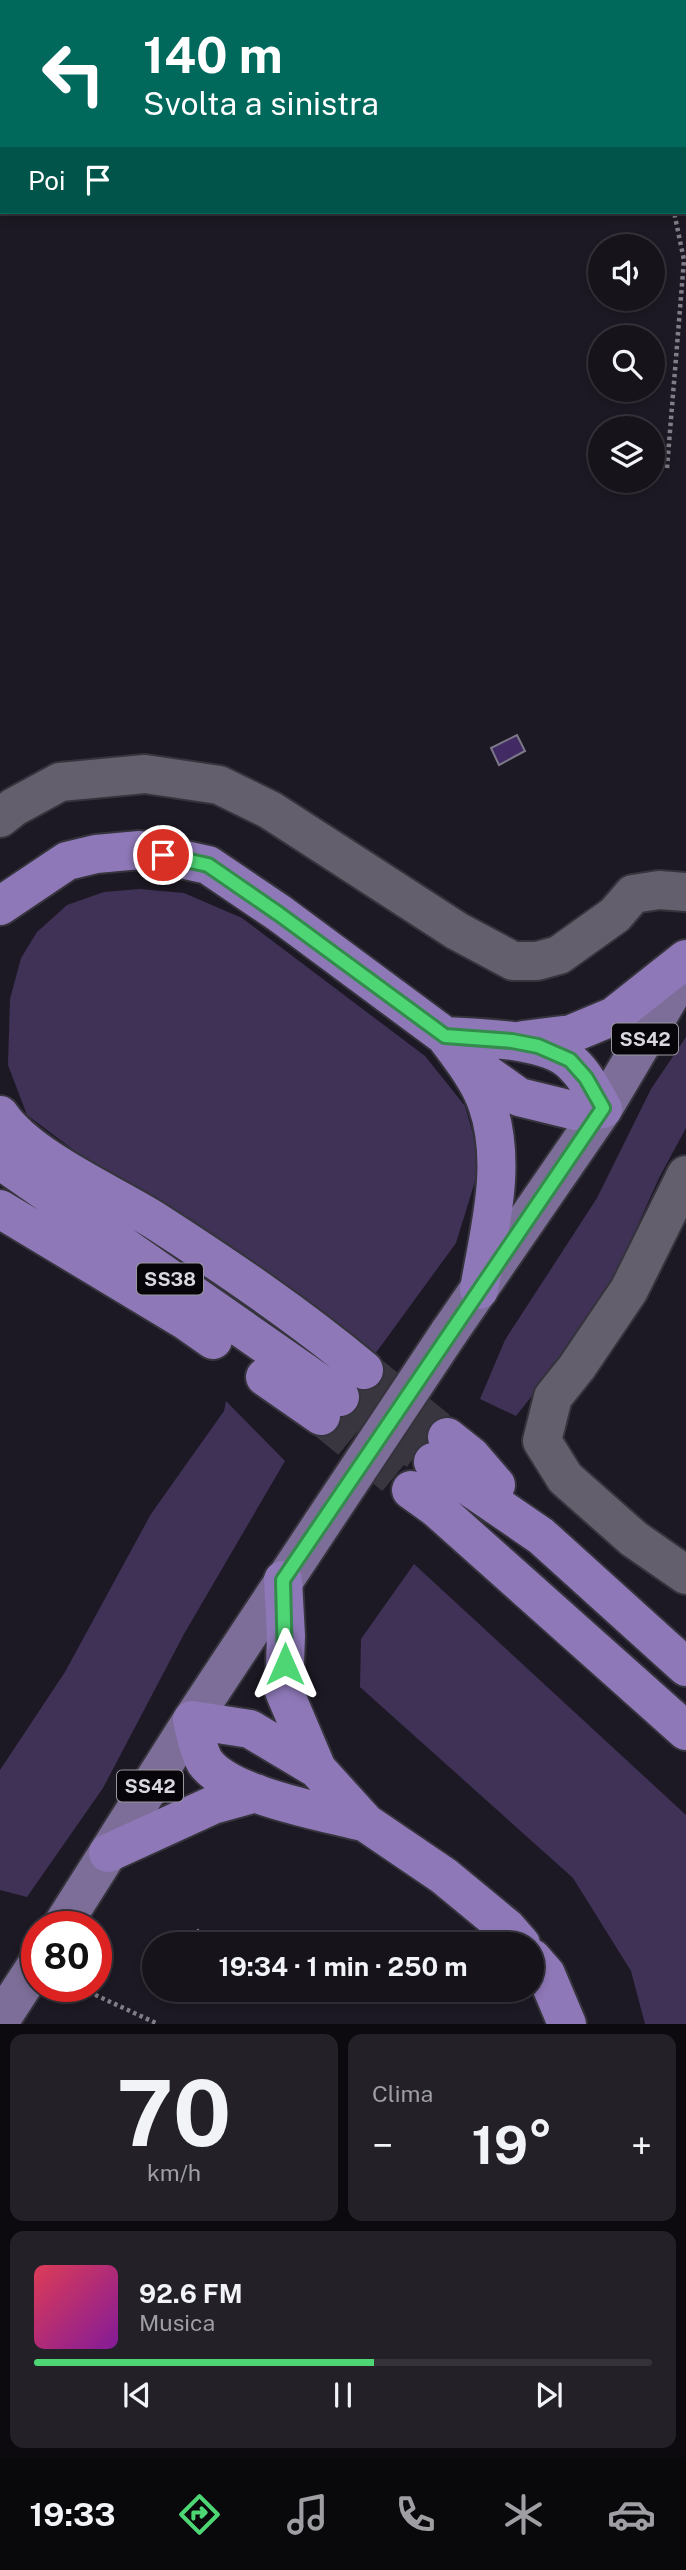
<!DOCTYPE html>
<html lang="it">
<meta charset="utf-8">
<style>
:root{--surface:#16131b;--page:#232028;--text:#f1f3f6;--muted:#9e9ea3;--line:#35323a;--accent:#4ed675}
body{margin:0;font-family:"Public Sans",sans-serif;background:var(--page);color:var(--text);height:100vh;display:flex;flex-direction:column;font-size:26px;white-space:nowrap}
*{box-sizing:border-box;margin:0}
p{font-size:23px;color:var(--muted)}
.icon{flex:none;width:38px;height:38px;fill:none;stroke:currentColor;stroke-width:2;stroke-linecap:round;stroke-linejoin:round}
.map{position:relative;height:2024px;overflow:hidden}
.drawer{display:flex;flex-direction:column;gap:10px;padding:10px;background:#0c0a0f;flex:1}
.drawer>*{flex:none}
.banner{position:absolute;left:0px;top:0px;width:686px;height:214px;box-shadow:0 4px 10px #0003,0 0 0 2px var(--line);background:#00695c;color:#fff;overflow:hidden}
.buttons{position:absolute;left:588px;top:234px;display:grid;gap:14px}
.buttons a{display:grid;place-items:center;width:77px;height:77px;border-radius:50%;background:var(--surface);box-shadow:0 4px 10px #0003,0 0 0 2px var(--line);font-size:35px}
.speed{position:absolute;left:21px;top:1911px;display:flex;gap:14px;font-size:35px;font-weight:700;text-align:center}
.speed>*{display:grid;place-content:center;width:91px;height:91px;border-radius:50%;background:var(--surface);box-shadow:0 4px 10px #0003,0 0 0 2px var(--line);line-height:1}
.speed .limit{border:10px solid #d22;background:#fff;color:#111}
.pin{position:absolute;display:grid;place-items:center;width:60px;height:60px;color:#fff;margin:-30px;border:4px solid #fff;border-radius:50%;box-shadow:0 2px 7px #0007}
.me{position:absolute;width:77px;margin:-38px;rotate:0deg;stroke-linejoin:round;filter:drop-shadow(0 0 5px #0008)}
.turn{display:flex;align-items:center;gap:24px;height:147px;padding:0 28px;font-size:32px}
.turn .icon{width:91px;height:91px;stroke-width:2.5}
.turn b{display:block;font-size:49px;line-height:60px}
.then{display:flex;align-items:center;height:66px;padding:0 28px;background:#0003;gap:14px;font-size:26px}
.big{font-size:52px;font-weight:700;line-height:1.1}
.drawer .card{flex:1;display:flex;flex-direction:column;justify-content:center;gap:10px;min-width:0;padding:0 24px;border-radius:14px;background:var(--page)}
.drawer .dial{align-items:center;gap:0}
.dial b{font-size:91px;line-height:1}
.song{display:flex;align-items:center;gap:21px}
.cover{width:84px;height:84px;border-radius:10px;background:linear-gradient(135deg,hsl(350 70% 55%),hsl(290 70% 35%))}
.played{height:7px;border-radius:4px;background:linear-gradient(90deg,var(--accent) 55%,var(--line) 55%)}
.keys{display:flex;justify-content:space-around;direction:ltr}
.heat{display:flex;justify-content:space-between;align-items:center;font-size:38px;direction:ltr}
.drawer .tiles{flex:1;display:grid;gap:10px;grid-template-columns:1fr 1fr}
.card:last-child{grid-column:span 2}
.trip{position:absolute;left:142px;top:1932px;width:402px;height:70px;border-radius:35px;background:var(--surface);box-shadow:0 4px 10px #0003,0 0 0 2px var(--line);font-weight:700;line-height:70px;text-align:center}
.tabs{display:flex;height:112px;justify-content:space-around;align-items:center;background:#09080b;color:var(--muted)}
.tabs .icon{width:49px;height:49px}
.tabs .on{color:var(--accent)}
.tabs b{font-size:32px;color:var(--text)}
.map>svg:first-child{display:block}
</style>
<div class="map">
<svg width="686" height="2024" viewBox="0 0 686 2024">
<rect width="100%" height="100%" fill="#1d1924"/>
<!-- green -->
<path fill="#3f3256" d="M 140,889 L 184,893 L 242,918 L 425,1056 L 465,1106 L 481,1162 L 456,1243 L 375,1354 L 103,1172 L 27,1115 L 8,1065 L 10,999 L 21,958 L 37,932 L 67,905 L 104,892 Z
M 686,1037 L 686,1128 L 659,1178 L 599,1311 L 516,1416 L 480,1399 L 505,1340 L 597,1198 L 651,1089 Z
M 226,1401 L 285,1461 L 184,1634 L 103,1788 L 27,1897 L 0,1890 L 0,1770 L 65,1672 L 151,1514 L 224,1411 Z
M 414,1564 L 686,1815 L 686,2024 L 645,2024 L 631,1971 L 573,1878 L 360,1687 L 361,1639 Z"/>
<!-- building -->
<path fill="#422b65" stroke="#7d7887" stroke-width="2" d="M 517,735 L 525,751 L 499,765 L 491,748 Z
M 198,1930 L 210,1944 L 181,1944 Z"/>
<g fill="none" stroke-linecap="round" stroke-linejoin="round">
<!-- highway-tunnel -->
<path stroke="#393640" stroke-width="38" stroke-dasharray="38 19" stroke-linecap="butt" d="M 364,1370 L 447,1437
M 340,1397 L 433,1462
M 321,1416 L 411,1490"/>
<defs>
<path id="minor" d="M 0,818 L 14,807 L 60,782 L 145,774 L 219,785 L 270,810 L 457,931 L 513,961 L 537,961 L 559,955 L 615,915 L 633,894 L 659,890 L 686,892
M 686,1175 L 629,1290 L 577,1367 L 553,1397 L 542,1441 L 565,1478 L 634,1539 L 686,1575"/>
<path id="major" d="M 448,1334 L 603,1109 L 686,969
M 61,1927 L 192,1720 L 323,1522"/>
<path id="highway" d="M 0,906 L 67,861 L 96,854 L 140,850 L 208,865 L 279,913 L 445,1036 C 460,1056 479,1080 487,1104 C 508,1164 489,1230 479,1290
M 445,1036 C 479,1038 547,1038 572,1063 C 586,1076 594,1093 603,1109 L 576,1111 L 519,1097 L 470,1062
M 523,1040 L 571,1034 L 614,1016 L 686,959
M 0,1115 C 28,1157 111,1193 154,1220 C 227,1267 298,1315 364,1370
M 0,1160 L 340,1397
M 0,1209 L 186,1321 L 213,1340
M 265,1377 L 321,1416
M 447,1437 L 471,1456 L 496,1485
M 433,1462 L 541,1536 L 686,1667
M 411,1490 L 436,1508 L 686,1731
M 283,1580 L 286,1636 L 284,1691 L 317,1769
M 366,1823 C 325,1812 229,1796 205,1762 C 198,1751 195,1732 192,1720 L 250,1729 L 317,1769 L 366,1823 L 444,1876 L 507,1928 L 521,1944
M 108,1853 L 213,1805 L 256,1793
M 532,1958 L 546,1974 L 567,2024"/>
</defs>
<!-- minor casing -->
<use href="#minor" stroke="#35333b" stroke-width="42"/>
<!-- major casing -->
<use href="#major" stroke="#35333b" stroke-width="42"/>
<!-- highway casing -->
<use href="#highway" stroke="#35333b" stroke-width="42"/>
<!-- path -->
<path stroke="#807d87" stroke-width="4.5" stroke-dasharray="3.5 3.5" stroke-linecap="butt" d="M 626,0 L 626,2
M 667,468 L 684,260 L 674,212
M 76,1986 L 158,2024"/>
<!-- minor -->
<use href="#minor" stroke="#635f6d" stroke-width="38"/>
<!-- major -->
<use href="#major" stroke="#7d6e99" stroke-width="38"/>
<!-- highway -->
<use href="#highway" stroke="#8e78b7" stroke-width="38"/>
<defs>
<path id="major-bridge" d="M 323,1522 L 448,1334
M 0,2021 L 37,1964"/>
</defs>
<!-- major-bridge casing -->
<use href="#major-bridge" stroke="#35333b" stroke-width="42" stroke-linecap="butt"/>
<!-- major-bridge -->
<use href="#major-bridge" stroke="#7d6e99" stroke-width="38"/>
</g>
<g fill="none" stroke-linecap="round" stroke-linejoin="round">
<defs>
<path id="route" d="M 163,855 L 208,865 L 279,914 L 445,1036 L 512,1041 L 538,1046 L 570,1060 L 586,1078 L 603,1108 L 283,1580 L 285,1664"/>
</defs>
<!-- route casing -->
<use href="#route" stroke="#338b4c" stroke-width="18"/>
<!-- route -->
<use href="#route" stroke="#4ed675" stroke-width="12"/>
</g>
<g text-anchor="middle" dominant-baseline="central" stroke-width="6" stroke-linejoin="round" paint-order="stroke">
<!-- shield labels -->
<g fill="#07050a" stroke="#9a989f" stroke-width="2">
<rect x="612" y="1023.5" width="66" height="31" rx="5"/>
<rect x="137" y="1263.5" width="66" height="31" rx="5"/>
<rect x="117" y="1770.5" width="66" height="31" rx="5"/>
</g>
<g font-size="19" font-weight="bold" fill="#d9d7df">
<text x="645" y="1039">SS42</text>
<text x="170" y="1279">SS38</text>
<text x="150" y="1786">SS42</text>
</g>
</g>
</svg>
<div class="buttons">
<a><svg class="icon" aria-label="sound" viewBox="0 0 24 24"><path d="M4 9h4l5-4v14l-5-4H4zM17 9q2 3 0 6"/></svg></a>
<a><svg class="icon" aria-label="search" viewBox="0 0 24 24"><circle cx="10" cy="10" r="6"/><path d="M15 15l6 6"/></svg></a>
<a><svg class="icon" aria-label="layers" viewBox="0 0 24 24"><path d="M12 4l9 5-9 5-9-5zM3 14l9 5 9-5"/></svg></a>
</div>
<div class="speed"><div class="limit">80</div></div>
<div class="pin" style="left:163px;top:855px;background:#d93025"><svg class="icon" aria-label="arrive" viewBox="0 0 24 24"><path d="M6 21V4h12l-3 4 3 4H6"/></svg></div>
<svg class="me" style="left:285px;top:1664px" viewBox="-20 -20 40 40"><path d="M0-17L14 15 0 8-14 15z" fill="#4ed675" stroke="#fff" stroke-width="4"/></svg>
<div class="trip">19:34 · 1 min · 250 m</div>
<div class="banner">
<div class="turn"><svg class="icon" aria-label="left" viewBox="0 0 24 24"><path d="M17 20v-9H6M10 6l-5 5 5 5"/></svg><div><b>140 m</b>Svolta a sinistra</div></div>
<div class="then">Poi<svg class="icon" aria-label="arrive" viewBox="0 0 24 24"><path d="M6 21V4h12l-3 4 3 4H6"/></svg></div>
</div>
</div>
<section class="drawer">
<div class="tiles">
<div class="card dial"><b>70</b><p>km/h</p></div>
<div class="card"><p>Clima</p>
<div class="heat"><a>−</a><b class="big">19°</b><a>+</a></div>
</div>
<div class="card">
<div class="song"><i class="cover"></i><div><b>92.6 FM</b><p>Musica</p></div></div>
<div class="played"></div>
<div class="keys"><svg class="icon" aria-label="previous" viewBox="0 0 24 24"><path d="M18 5L8 12l10 7zM5 5v14"/></svg><svg class="icon" aria-label="pause" viewBox="0 0 24 24"><path d="M8 5v14M16 5v14"/></svg><svg class="icon" aria-label="next" viewBox="0 0 24 24"><path d="M6 5l10 7-10 7zM19 5v14"/></svg></div>
</div>
</div>
</section>
<nav class="tabs">
<b>19:33</b>
<svg class="icon on" aria-label="directions" viewBox="0 0 24 24"><path d="M12 3l9 9-9 9-9-9zM9 14v-3h6M13 9l2 2-2 2"/></svg>
<svg class="icon" aria-label="music" viewBox="0 0 24 24"><path d="M9 18V5l10-2v13"/><circle cx="6" cy="18" r="3"/><circle cx="16" cy="16" r="3"/></svg>
<svg class="icon" aria-label="phone" viewBox="0 0 24 24"><path d="M5 4h4l2 5-3 2q2 4 5 5l2-3 5 2v4C11 20 4 13 5 4z"/></svg>
<svg class="icon" aria-label="climate" viewBox="0 0 24 24"><path d="M12 3v18M4 7l16 10M4 17L20 7"/></svg>
<svg class="icon" aria-label="car" viewBox="0 0 24 24"><path d="M5 17H2v-5l4-1 3-4h7l3 4 3 1v5h-3M9 17h6M6 11h13"/><circle cx="7" cy="17" r="2"/><circle cx="17" cy="17" r="2"/></svg>
</nav>
